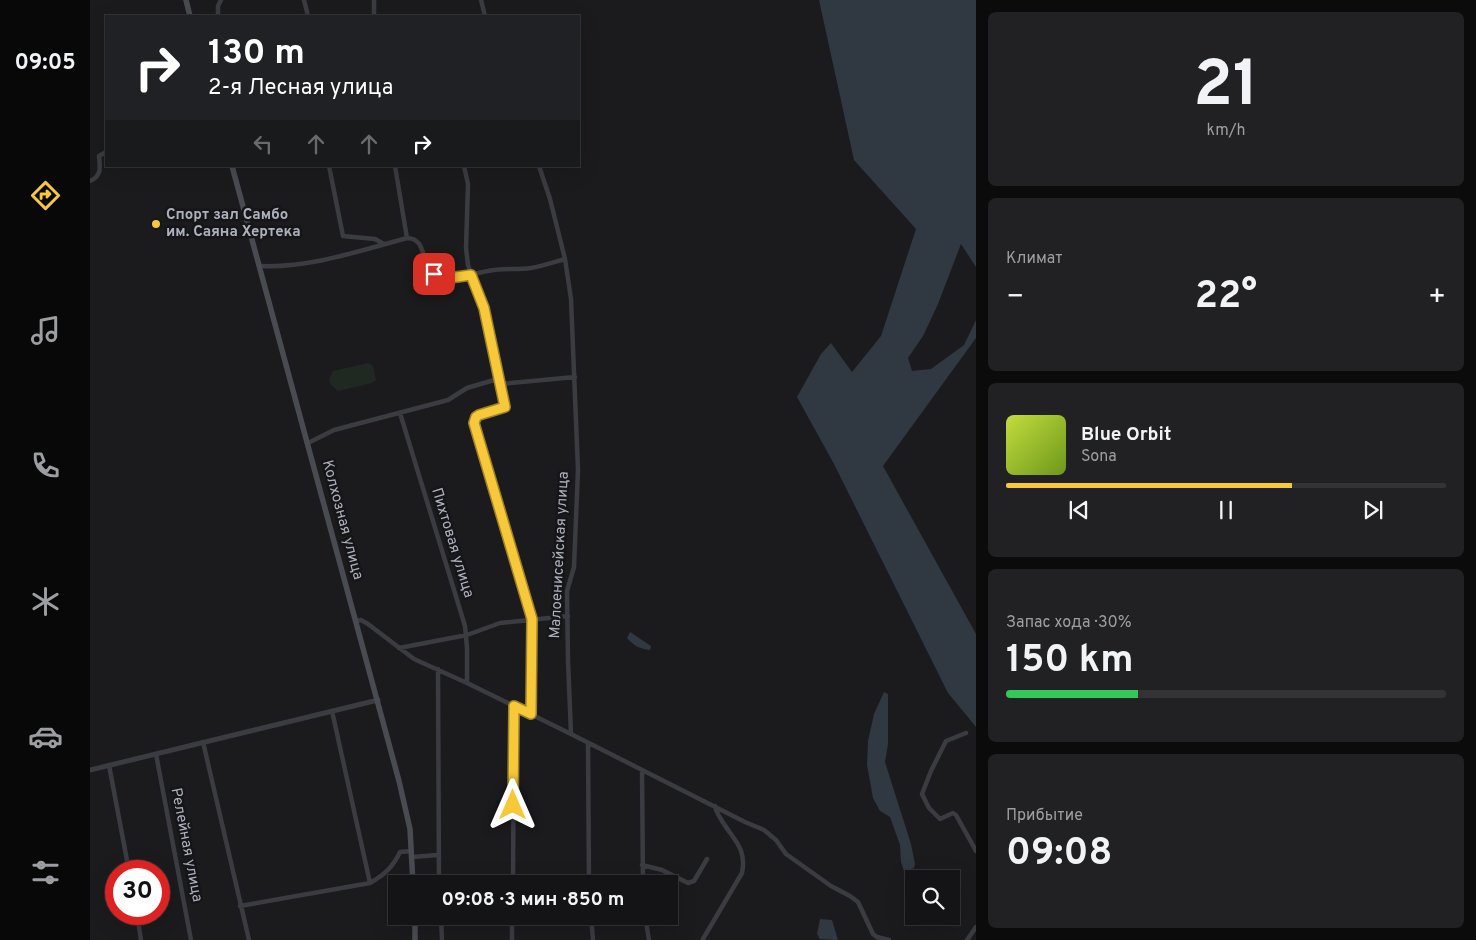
<!DOCTYPE html>
<html lang="ru">
<meta charset="utf-8">
<style>
:root{--surface:#141416;--page:#212123;--text:#f1f3f6;--muted:#9d9ea1;--line:#333335;--accent:#f6c83a}
body{margin:0;font-family:Overpass,sans-serif;background:var(--page);color:var(--text);height:100vh;display:flex;flex-direction:column;font-size:19px;white-space:nowrap}
*{box-sizing:border-box;margin:0}
p{font-size:16px;color:var(--muted)}
.icon{flex:none;width:28px;height:28px;fill:none;stroke:currentColor;stroke-width:2;stroke-linecap:round;stroke-linejoin:round}
.map{position:relative;flex:1;overflow:hidden}
.sheet{display:flex;flex-direction:column;gap:12px;padding:12px;background:#0b0b0c;width:500px}
.sheet>*{flex:none}
.banner{position:absolute;left:15px;top:15px;width:475px;height:152px;border-radius:0px;box-shadow:0 5px 20px #0002,0 0 0 1px var(--line);background:#202124;color:#fff;overflow:hidden}
.buttons{position:absolute;left:815px;top:870px;display:grid;gap:10px}
.buttons a{display:grid;place-items:center;width:55px;height:55px;border-radius:0px;background:var(--surface);box-shadow:0 5px 20px #0002,0 0 0 1px var(--line);font-size:25px}
.speed{position:absolute;left:15px;top:860px;display:flex;gap:10px;font-size:25px;font-weight:700;text-align:center}
.speed>*{display:grid;place-content:center;width:65px;height:65px;border-radius:50%;background:var(--surface);box-shadow:0 5px 20px #0002,0 0 0 1px var(--line);line-height:1}
.speed .limit{border:8px solid #d22;background:#fff;color:#111}
.pin{position:absolute;display:grid;place-items:center;width:42px;height:42px;color:#fff;margin:-21px;border-radius:10px;box-shadow:0 2px 8px #0006}
.me{position:absolute;width:55px;margin:-28px;rotate:0deg;stroke-linejoin:round;filter:drop-shadow(0 0 4px #0008)}
.turn{display:flex;align-items:center;gap:18px;height:105px;padding:0 20px;font-size:22px}
.turn .icon{width:65px;height:65px;stroke-width:2.5}
.turn b{display:block;font-size:35px;line-height:42px}
.lanes{display:flex;align-items:center;height:48px;padding:0 20px;background:#0003;justify-content:center;gap:25px;direction:ltr}
.lanes .off{opacity:.35}
.big{font-size:38px;font-weight:700;line-height:1.1}
.sheet .card{flex:1;display:flex;flex-direction:column;justify-content:center;gap:8px;min-width:0;padding:0 18px;border-radius:8px;background:var(--page)}
.sheet .dial{align-items:center;gap:0}
.dial b{font-size:65px;line-height:1}
.song{display:flex;align-items:center;gap:15px}
.cover{width:60px;height:60px;border-radius:8px;background:linear-gradient(135deg,hsl(70 70% 55%),hsl(80 70% 35%))}
.played{height:5px;border-radius:2px;background:linear-gradient(90deg,var(--accent) 65%,var(--line) 65%)}
.keys{display:flex;justify-content:space-around;direction:ltr}
.heat{display:flex;justify-content:space-between;align-items:center;font-size:28px;direction:ltr}
.charge{height:8px;border-radius:4px;background:linear-gradient(90deg,#34c759 30%,var(--line) 0)}
.trip{position:absolute;left:298px;top:875px;width:290px;height:50px;border-radius:0px;background:var(--surface);box-shadow:0 5px 20px #0002,0 0 0 1px var(--line);font-weight:700;line-height:50px;text-align:center}
main{display:flex;flex:1;min-height:0}
.menu{display:flex;flex-direction:column;width:90px;justify-content:space-around;align-items:center;background:#080809;color:var(--muted)}
.menu .icon{width:35px;height:35px}
.menu .on{color:var(--accent)}
.menu b{font-size:22px;color:var(--text)}
.map>svg:first-child{display:block}
</style>
<main>
<nav class="menu">
<b>09:05</b>
<svg class="icon on" aria-label="directions" viewBox="0 0 24 24"><path d="M12 3l9 9-9 9-9-9zM9 14v-3h6M13 9l2 2-2 2"/></svg>
<svg class="icon" aria-label="music" viewBox="0 0 24 24"><path d="M9 18V5l10-2v13"/><circle cx="6" cy="18" r="3"/><circle cx="16" cy="16" r="3"/></svg>
<svg class="icon" aria-label="phone" viewBox="0 0 24 24"><path d="M5 4h4l2 5-3 2q2 4 5 5l2-3 5 2v4C11 20 4 13 5 4z"/></svg>
<svg class="icon" aria-label="climate" viewBox="0 0 24 24"><path d="M12 3v18M4 7l16 10M4 17L20 7"/></svg>
<svg class="icon" aria-label="car" viewBox="0 0 24 24"><path d="M5 17H2v-5l4-1 3-4h7l3 4 3 1v5h-3M9 17h6M6 11h13"/><circle cx="7" cy="17" r="2"/><circle cx="17" cy="17" r="2"/></svg>
<svg class="icon" aria-label="filters" viewBox="0 0 24 24"><path d="M4 7h16M4 17h16"/><circle cx="9" cy="7" r="2"/><circle cx="15" cy="17" r="2"/></svg>
</nav>
<div class="map">
<svg width="886" height="940" viewBox="0 0 886 940">
<rect width="100%" height="100%" fill="#1b1b1d"/>
<!-- green -->
<path fill="#202822" d="M 278,363 L 283,366 L 286,380 L 282,383 L 248,391 L 241,385 L 239,379 L 243,371 Z"/>
<!-- water -->
<path fill="#303842" d="M 729,0 L 886,0 L 886,267 L 871,244 L 848,304 L 833,336 L 818,358 L 822,371 L 841,369 L 874,345 L 886,320 L 886,338 L 793,466 L 886,634 L 886,727 L 858,693 L 744,464 L 707,397 L 731,354 L 741,343 L 762,372 L 791,336 L 826,229 L 764,160 Z
M 540,632 L 561,646 L 560,650 C 550,649 544,646 537,638 Z
M 794,692 L 798,694 L 798,744 L 795,762 L 821,844 L 825,864 L 824,868 L 814,871 L 811,862 L 810,845 L 800,817 L 790,811 L 783,798 L 777,765 L 778,741 L 784,714 Z
M 730,919 L 742,920 L 748,940 L 730,939 L 727,934 Z"/>
<g fill="none" stroke-linecap="round" stroke-linejoin="round">
<!-- minor -->
<path stroke="#3b3c42" stroke-width="4.5" d="M 214,0 L 218,16
M 391,0 L 395,16
M 128,16 L 128,6 L 131,0
M 284,16 L 284,0
M 239,166 L 253,236 L 285,239 L 294,244
M 305,166 L 317,238
M 374,166 L 378,184 L 376,248 L 378,265 L 394,308 L 415,407 L 389,415 L 386,417 L 384,423 L 442,619 L 441,714
M 449,166 L 460,199 L 475,259 L 481,299 L 488,470 L 484,567 L 477,591 L 478,661 L 481,734 L 655,822 L 674,830 L 686,840 L 696,854 L 741,886 L 760,896 L 768,902 L 783,934 L 787,937 L 799,940
M 0,181 C 12,176 10,167 9,156 L 16,152
M 170,266 C 220,268 269,251 317,238 C 339,238 329,269 348,277 C 361,282 385,273 398,271 C 412,268 427,270 441,268 C 452,266 464,262 475,259
M 310,413 L 375,626 L 377,648 L 377,683
M 218,443 L 244,430 L 358,400 L 377,388 L 404,380 L 411,384 L 485,377
M 266,621 L 271,620 L 278,624 L 324,659 L 377,683 L 481,734
M 309,648 L 377,635 L 410,623 L 478,616
M 348,669 L 349,884
M 876,733 L 856,741 L 841,771 L 832,794 L 839,808 L 850,819 L 863,813 L 866,815 L 886,851
M 113,742 L 159,940
M 498,743 L 499,884
M 66,754 L 101,940
M 19,765 L 39,871
M 552,770 L 553,884
M 322,857 L 348,855
M 552,865 L 572,870 L 598,883 L 604,881 L 617,859
M 280,883 C 294,875 303,867 310,852 L 322,851
M 423,884 L 424,706
M 150,906 L 280,883 L 242,711
M 47,914 L 51,940
M 351,916 L 352,940
M 501,916 L 503,940
M 555,916 L 559,940
M 613,939 L 652,873 C 657,849 644,840 632,821 C 629,816 626,812 625,806
M 422,940 L 422,916
M 877,940 L 886,927"/>
<!-- tertiary -->
<path stroke="#3b3c42" stroke-width="5" d="M 0,770 L 288,700"/>
<!-- secondary -->
<path stroke="#494b52" stroke-width="5.5" d="M 96,0 L 100,16
M 142,166 L 309,781 L 320,829 L 323,884
M 325,916 L 325,940"/>
</g>
<g fill="none" stroke-linecap="round" stroke-linejoin="round">
<defs>
<path id="route" d="M 344,274 C 355,281 369,276 381,275 L 394,308 L 415,407 L 389,415 L 386,417 L 384,423 L 442,619 L 441,714 L 424,706 L 423,805"/>
</defs>
<!-- route casing -->
<use href="#route" stroke="#a08226" stroke-width="12"/>
<!-- route -->
<use href="#route" stroke="#f6c83a" stroke-width="9"/>
</g>
<!-- markers -->
<circle fill="#f6c83a" stroke="#161518" stroke-width="2" cx="66" cy="224" r="5"/>
<g text-anchor="middle" dominant-baseline="central" stroke-width="5" stroke-linejoin="round" paint-order="stroke">
<!-- poi labels -->
<g font-size="15" font-weight="bold" fill="#adb0bd" stroke="#161518" text-anchor="start">
<text x="76" y="215">Спорт зал Самбо<tspan x="76" dy="17">им. Саяна Хертека</tspan></text>
</g>
<!-- street labels -->
<g font-size="15" fill="#adb0bd" stroke="#161518">
<text transform="translate(252 520) rotate(75)">Колхозная улица</text>
<text transform="translate(362 543) rotate(73)">Пихтовая улица</text>
<text transform="translate(470 555) rotate(-87)">Малоенисейская улица</text>
<text transform="translate(96 845) rotate(79)">Релейная улица</text>
</g>
</g>
</svg>
<div class="buttons">
<a><svg class="icon" aria-label="search" viewBox="0 0 24 24"><circle cx="10" cy="10" r="6"/><path d="M15 15l6 6"/></svg></a>
</div>
<div class="speed"><div class="limit">30</div></div>
<div class="pin" style="left:344px;top:274px;background:#d93025"><svg class="icon" aria-label="arrive" viewBox="0 0 24 24"><path d="M6 21V4h12l-3 4 3 4H6"/></svg></div>
<svg class="me" style="left:423px;top:805px" viewBox="-20 -20 40 40"><path d="M0-17L14 15 0 8-14 15z" fill="#f6c83a" stroke="#fff" stroke-width="4"/></svg>
<div class="trip">09:08 · 3 мин · 850 m</div>
<div class="banner">
<div class="turn"><svg class="icon" aria-label="right" viewBox="0 0 24 24"><path d="M7 20v-9h11M14 6l5 5-5 5"/></svg><div><b>130 m</b>2-я Лесная улица</div></div>
<div class="lanes"><svg class="icon off" aria-label="left" viewBox="0 0 24 24"><path d="M17 20v-9H6M10 6l-5 5 5 5"/></svg><svg class="icon off" aria-label="ahead" viewBox="0 0 24 24"><path d="M12 20V5M6 11l6-6 6 6"/></svg><svg class="icon off" aria-label="ahead" viewBox="0 0 24 24"><path d="M12 20V5M6 11l6-6 6 6"/></svg><svg class="icon" aria-label="right" viewBox="0 0 24 24"><path d="M7 20v-9h11M14 6l5 5-5 5"/></svg></div>
</div>
</div>
<section class="sheet">
<div class="card dial"><b>21</b><p>km/h</p></div>
<div class="card"><p>Климат</p>
<div class="heat"><a>−</a><b class="big">22°</b><a>+</a></div>
</div>
<div class="card">
<div class="song"><i class="cover"></i><div><b>Blue Orbit</b><p>Sona</p></div></div>
<div class="played"></div>
<div class="keys"><svg class="icon" aria-label="previous" viewBox="0 0 24 24"><path d="M18 5L8 12l10 7zM5 5v14"/></svg><svg class="icon" aria-label="pause" viewBox="0 0 24 24"><path d="M8 5v14M16 5v14"/></svg><svg class="icon" aria-label="next" viewBox="0 0 24 24"><path d="M6 5l10 7-10 7zM19 5v14"/></svg></div>
</div>
<div class="card"><p>Запас хода · 30%</p><b class="big">150 km</b><div class="charge"></div></div>
<div class="card"><p>Прибытие</p><b class="big">09:08</b></div>
</section>
</main>
